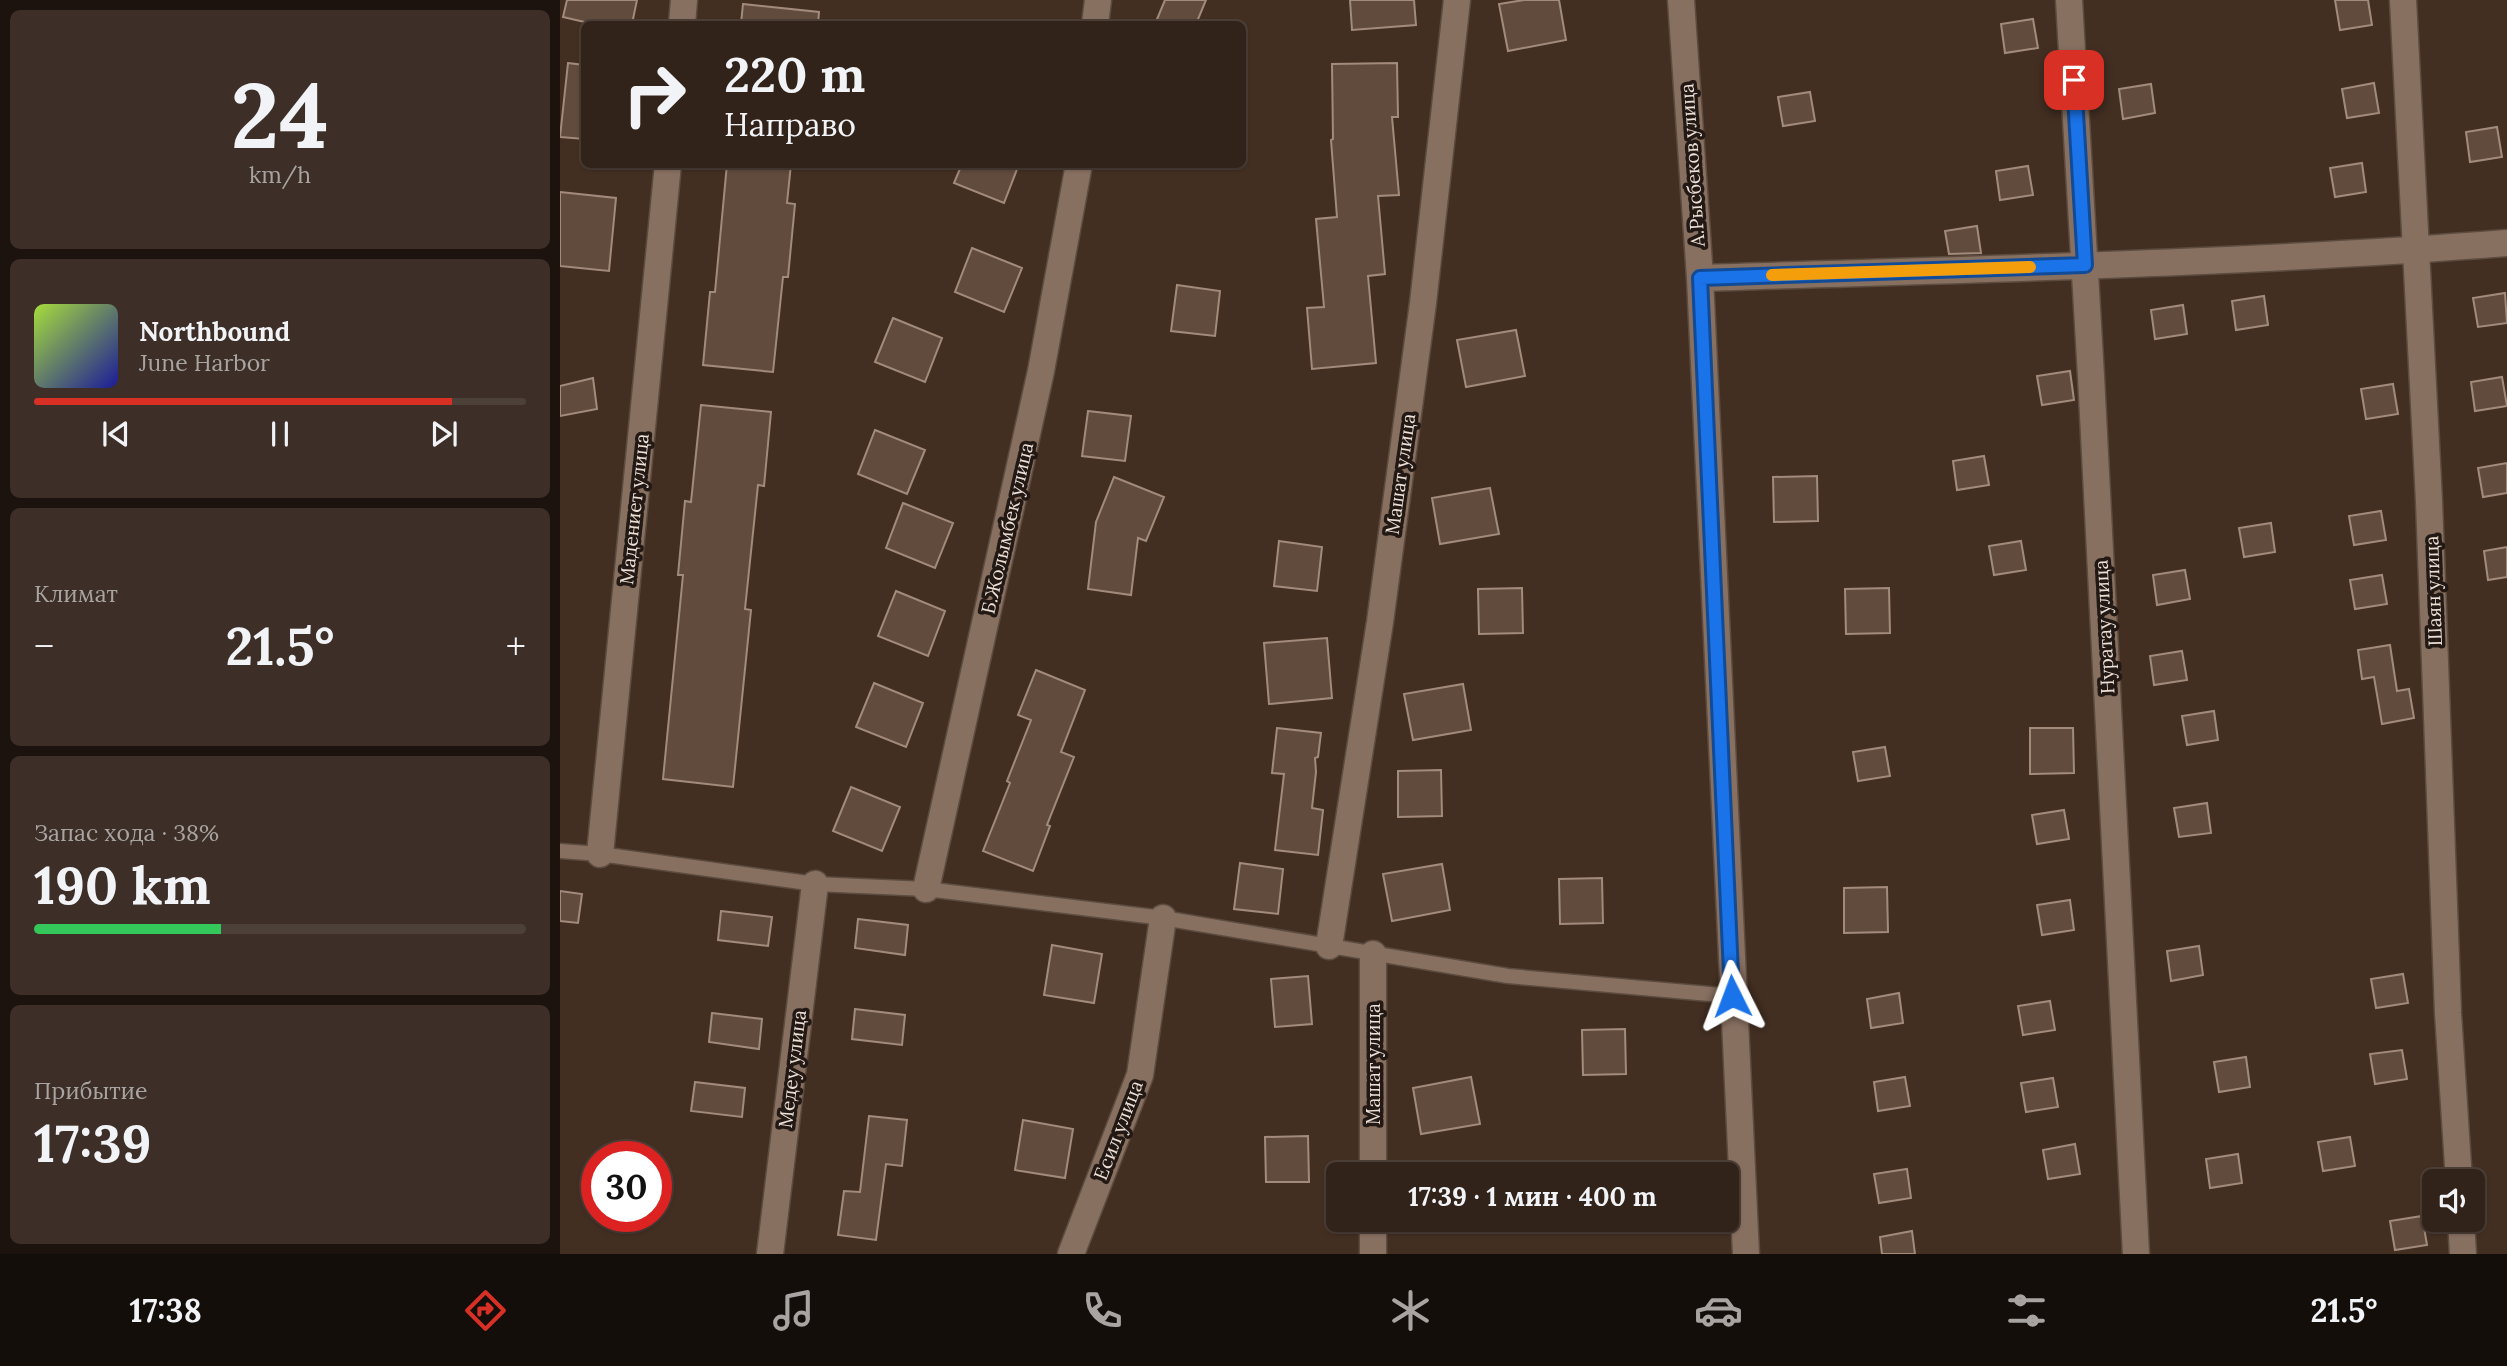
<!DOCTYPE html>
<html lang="ru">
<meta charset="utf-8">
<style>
:root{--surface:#32231a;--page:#3d2f27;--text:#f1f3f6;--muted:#a8a4a2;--line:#4d4039;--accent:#d93025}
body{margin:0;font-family:Lora,serif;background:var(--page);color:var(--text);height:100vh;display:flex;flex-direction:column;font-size:26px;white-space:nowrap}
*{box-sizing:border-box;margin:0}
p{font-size:23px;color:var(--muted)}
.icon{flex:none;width:38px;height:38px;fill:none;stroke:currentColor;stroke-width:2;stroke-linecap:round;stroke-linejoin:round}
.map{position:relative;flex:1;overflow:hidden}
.sheet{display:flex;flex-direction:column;gap:10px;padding:10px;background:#1c130e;width:560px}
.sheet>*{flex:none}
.guide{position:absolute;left:21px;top:21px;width:665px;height:147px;border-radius:10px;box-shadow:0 2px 5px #0004,0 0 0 2px var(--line);background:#32231a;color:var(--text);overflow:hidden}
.tools{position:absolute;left:1862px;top:1169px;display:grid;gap:14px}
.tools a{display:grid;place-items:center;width:63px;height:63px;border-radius:10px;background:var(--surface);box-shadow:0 2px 5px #0004,0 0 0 2px var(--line);font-size:35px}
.speed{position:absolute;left:21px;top:1141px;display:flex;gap:14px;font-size:35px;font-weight:700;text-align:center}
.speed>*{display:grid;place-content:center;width:91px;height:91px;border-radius:50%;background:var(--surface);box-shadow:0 2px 5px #0004,0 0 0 2px var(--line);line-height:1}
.speed .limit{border:10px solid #d22;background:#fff;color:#111}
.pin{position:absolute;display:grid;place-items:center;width:60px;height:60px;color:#fff;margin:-30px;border-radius:14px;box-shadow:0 4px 10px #0006}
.me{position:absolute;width:77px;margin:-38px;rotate:357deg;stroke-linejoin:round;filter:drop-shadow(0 0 5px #0008)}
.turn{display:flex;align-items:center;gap:24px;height:147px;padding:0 28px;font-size:32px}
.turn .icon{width:91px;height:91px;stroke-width:2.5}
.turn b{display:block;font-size:49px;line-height:60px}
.big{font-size:52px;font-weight:800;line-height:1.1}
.sheet .card{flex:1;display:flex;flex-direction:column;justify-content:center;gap:10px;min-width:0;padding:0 24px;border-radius:10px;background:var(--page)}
.sheet .dial{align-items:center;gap:0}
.dial b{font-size:91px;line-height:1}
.song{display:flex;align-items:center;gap:21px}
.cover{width:84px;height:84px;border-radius:10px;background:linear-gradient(135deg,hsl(80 70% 55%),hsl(240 70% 35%))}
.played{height:7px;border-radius:4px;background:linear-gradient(90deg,var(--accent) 85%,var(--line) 85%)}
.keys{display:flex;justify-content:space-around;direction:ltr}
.heat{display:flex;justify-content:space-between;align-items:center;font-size:38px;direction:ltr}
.charge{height:10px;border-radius:5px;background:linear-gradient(90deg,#34c759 38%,var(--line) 0)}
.trip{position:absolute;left:766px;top:1162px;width:413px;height:70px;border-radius:10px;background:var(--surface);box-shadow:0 2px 5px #0004,0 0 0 2px var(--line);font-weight:800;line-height:70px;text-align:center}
.menu{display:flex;height:112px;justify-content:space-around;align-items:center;background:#140e0a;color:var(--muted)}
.menu .icon{width:49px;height:49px}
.menu .on{color:var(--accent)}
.menu b{font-size:32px;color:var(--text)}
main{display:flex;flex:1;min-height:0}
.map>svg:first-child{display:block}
</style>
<main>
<section class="sheet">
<div class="card dial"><b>24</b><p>km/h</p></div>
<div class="card">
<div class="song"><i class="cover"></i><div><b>Northbound</b><p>June Harbor</p></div></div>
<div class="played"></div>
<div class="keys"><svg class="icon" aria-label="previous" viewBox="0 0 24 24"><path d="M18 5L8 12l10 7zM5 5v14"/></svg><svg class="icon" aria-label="pause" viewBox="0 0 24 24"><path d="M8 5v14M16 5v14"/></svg><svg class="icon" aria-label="next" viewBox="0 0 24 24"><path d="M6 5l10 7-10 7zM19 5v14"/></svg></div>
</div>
<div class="card"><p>Климат</p>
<div class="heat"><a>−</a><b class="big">21.5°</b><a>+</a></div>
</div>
<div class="card"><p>Запас хода · 38%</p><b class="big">190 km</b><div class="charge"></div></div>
<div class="card"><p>Прибытие</p><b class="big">17:39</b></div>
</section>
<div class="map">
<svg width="1947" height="1254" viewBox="0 0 1947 1254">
<rect width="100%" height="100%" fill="#432f22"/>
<!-- building -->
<path fill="#614b3d" stroke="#a38b7c" stroke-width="2" d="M 7,0 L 77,0 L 72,24 L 33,24 L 3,17 Z
M 605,0 L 646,0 L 636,24 L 595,24 Z
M 790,0 L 854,0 L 856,25 L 792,30 Z
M 964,0 L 999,0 L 1006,40 L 948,51 L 939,4 Z
M 1775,0 L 1808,0 L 1812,25 L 1780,30 Z
M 183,4 L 259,12 L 258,24 L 181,24 Z
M 1473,19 L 1478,48 L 1445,53 L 1441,24 Z
M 8,63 L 24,65 L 24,139 L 0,137 Z
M 837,63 L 838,117 L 832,117 L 839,195 L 818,196 L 825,274 L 808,276 L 816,363 L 752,369 L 747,308 L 764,307 L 756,219 L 777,217 L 771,140 L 773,139 L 772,64 Z
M 1814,83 L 1819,113 L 1787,118 L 1782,89 Z
M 1591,84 L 1595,113 L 1563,119 L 1559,89 Z
M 1250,92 L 1255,121 L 1223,126 L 1218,97 Z
M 1937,127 L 1942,157 L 1910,162 L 1906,132 Z
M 1802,163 L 1806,192 L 1775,197 L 1770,168 Z
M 167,164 L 231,164 L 227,203 L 235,204 L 228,277 L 223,277 L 213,372 L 143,365 L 150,292 L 155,292 Z
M 402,164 L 459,164 L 444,203 L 394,183 Z
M 1468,166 L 1473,195 L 1440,200 L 1436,171 Z
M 0,192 L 56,198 L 49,271 L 0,266 Z
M 1417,226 L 1421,253 L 1389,254 L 1385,231 Z
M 412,248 L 462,268 L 444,312 L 395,292 Z
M 617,285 L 660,291 L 655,336 L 611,331 Z
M 1945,293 L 1947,323 L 1918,327 L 1913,298 Z
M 1704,296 L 1708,325 L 1676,330 L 1672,301 Z
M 1623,305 L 1627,334 L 1595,339 L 1591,310 Z
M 333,318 L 382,338 L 365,382 L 315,362 Z
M 956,330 L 965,376 L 906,387 L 897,340 Z
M 1510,371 L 1514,400 L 1482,405 L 1477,376 Z
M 1942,377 L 1947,406 L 1915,411 L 1911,382 Z
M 33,378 L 37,409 L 0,416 L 0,386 Z
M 1833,384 L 1838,414 L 1806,419 L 1801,389 Z
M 141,405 L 211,412 L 204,486 L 198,485 L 185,609 L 191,610 L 173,787 L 103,779 L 123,575 L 118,575 L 125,501 L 131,502 Z
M 528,411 L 571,416 L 565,461 L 522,456 Z
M 315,430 L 365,450 L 347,494 L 298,474 Z
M 1424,456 L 1429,485 L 1397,490 L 1393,461 Z
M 1947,463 L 1947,493 L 1923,497 L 1918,468 Z
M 1257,476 L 1258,521 L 1214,522 L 1213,477 Z
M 554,477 L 604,497 L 586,541 L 578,538 L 571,595 L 528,589 L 536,522 Z
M 930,488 L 939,534 L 880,544 L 872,498 Z
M 343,503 L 393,523 L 375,568 L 326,548 Z
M 1821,511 L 1826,540 L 1794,545 L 1789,516 Z
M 1711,523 L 1715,552 L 1684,557 L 1679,528 Z
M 719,541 L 762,547 L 757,591 L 714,586 Z
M 1461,541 L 1466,570 L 1434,575 L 1429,546 Z
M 1947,547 L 1947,577 L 1928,580 L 1924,551 Z
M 1625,570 L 1630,599 L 1597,605 L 1593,575 Z
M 1822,575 L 1827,604 L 1795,609 L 1790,580 Z
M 962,588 L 963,633 L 919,634 L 918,589 Z
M 1329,588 L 1330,633 L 1286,634 L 1285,589 Z
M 336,591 L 385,611 L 368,656 L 318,636 Z
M 767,638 L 772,698 L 709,704 L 704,643 Z
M 1830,645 L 1837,691 L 1849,689 L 1854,718 L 1822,724 L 1814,677 L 1802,679 L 1798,650 Z
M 1622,651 L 1627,680 L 1594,685 L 1590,656 Z
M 476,670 L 525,690 L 501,752 L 514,757 L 487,825 L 490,826 L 473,871 L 423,851 L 450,783 L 447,781 L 471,720 L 458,715 Z
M 314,683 L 363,703 L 346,747 L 296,727 Z
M 903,684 L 911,730 L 853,740 L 844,694 Z
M 1654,711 L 1658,740 L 1627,745 L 1622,716 Z
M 717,728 L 761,733 L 758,757 L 755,758 L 756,772 L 752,808 L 763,810 L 758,855 L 715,850 L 724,774 L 712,773 Z
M 1470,728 L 1513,728 L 1514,773 L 1470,774 Z
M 1325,747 L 1330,776 L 1298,781 L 1293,752 Z
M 881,770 L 882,816 L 838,817 L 838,771 Z
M 291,787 L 340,807 L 322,851 L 273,831 Z
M 1647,803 L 1651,833 L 1619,837 L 1614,808 Z
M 1504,810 L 1509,839 L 1477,844 L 1472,815 Z
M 680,863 L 723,869 L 718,914 L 674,909 Z
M 882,864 L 890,910 L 832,921 L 823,874 Z
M 1042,878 L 1043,923 L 1000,924 L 999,879 Z
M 1327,887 L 1328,932 L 1284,933 L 1284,888 Z
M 0,891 L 22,894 L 18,923 L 0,921 Z
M 1510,900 L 1514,930 L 1482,935 L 1477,905 Z
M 161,911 L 212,917 L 208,946 L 158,940 Z
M 298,919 L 348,925 L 345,955 L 295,948 Z
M 492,945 L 542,954 L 534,1003 L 484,995 Z
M 1639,946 L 1643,975 L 1611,981 L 1607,951 Z
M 1843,974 L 1848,1003 L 1816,1008 L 1811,979 Z
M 748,976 L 752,1024 L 715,1027 L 711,979 Z
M 1339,993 L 1343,1023 L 1311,1028 L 1307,999 Z
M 1490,1001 L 1495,1030 L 1463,1035 L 1458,1006 Z
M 295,1009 L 345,1015 L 342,1045 L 292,1039 Z
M 152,1013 L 202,1019 L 199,1049 L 149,1042 Z
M 1065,1029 L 1066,1074 L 1023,1075 L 1022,1030 Z
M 1842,1050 L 1847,1079 L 1815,1084 L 1810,1054 Z
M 1686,1057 L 1690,1087 L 1659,1092 L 1654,1062 Z
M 911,1077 L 920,1124 L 861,1134 L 853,1088 Z
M 1345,1077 L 1350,1106 L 1318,1111 L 1314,1082 Z
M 1493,1078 L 1498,1107 L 1466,1112 L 1461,1083 Z
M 135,1082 L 185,1088 L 182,1117 L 131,1111 Z
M 309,1116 L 347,1120 L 342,1166 L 326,1164 L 316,1240 L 278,1235 L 284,1191 L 300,1192 Z
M 463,1120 L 513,1129 L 505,1178 L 455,1170 Z
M 748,1136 L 749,1182 L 706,1182 L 705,1137 Z
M 1790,1137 L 1795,1166 L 1763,1171 L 1758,1142 Z
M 1515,1144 L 1520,1174 L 1488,1179 L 1483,1150 Z
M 1678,1154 L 1682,1183 L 1650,1188 L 1646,1159 Z
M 1347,1169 L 1351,1198 L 1319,1203 L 1314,1174 Z
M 1862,1216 L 1867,1245 L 1835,1250 L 1830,1221 Z
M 1352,1231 L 1355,1254 L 1322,1254 L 1320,1237 Z"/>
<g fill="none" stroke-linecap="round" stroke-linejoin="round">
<defs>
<path id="lane" d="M 0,851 L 40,854 L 255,884 L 366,889 L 603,918 L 948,976 L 1172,996"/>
<path id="street" d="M 1121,0 L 1140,278 L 1186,1254
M 1509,0 L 1531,376 L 1576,1254
M 1843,0 L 1869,501 L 1888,1013 L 1899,1181
M 122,24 L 124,0
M 535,24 L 538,0
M 1140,278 C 1409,269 1679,264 1947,243
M 40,854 L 108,164
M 366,889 L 481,371 L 519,164
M 769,946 L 820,622 L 863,303 L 897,0
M 813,1174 L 813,954
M 1901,1220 L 1903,1254
M 210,1254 L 255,884
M 511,1254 L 580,1075 L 603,918
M 813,1254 L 813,1220"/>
</defs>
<!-- lane casing -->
<use href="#lane" stroke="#5c4b3f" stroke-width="17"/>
<!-- street casing -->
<use href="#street" stroke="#5c4b3f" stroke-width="29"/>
<!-- lane -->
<use href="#lane" stroke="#887061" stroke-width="14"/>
<!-- street -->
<use href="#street" stroke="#887061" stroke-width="26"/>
</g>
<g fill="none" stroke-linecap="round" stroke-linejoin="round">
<defs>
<path id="route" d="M 1172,996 L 1140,278 L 1525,265 L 1514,80"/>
</defs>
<!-- route casing -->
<use href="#route" stroke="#114b97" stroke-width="18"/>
<!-- route -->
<use href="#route" stroke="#1a73e8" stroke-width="12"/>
<!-- slow -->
<path stroke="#f59e0b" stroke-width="12" d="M 1212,275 L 1470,267"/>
</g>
<g text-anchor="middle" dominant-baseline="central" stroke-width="7" stroke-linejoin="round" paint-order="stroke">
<!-- street labels -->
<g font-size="19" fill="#ede0d7" stroke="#231914">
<text transform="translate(1132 165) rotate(-94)">А.Рысбеков улица</text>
<text transform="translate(840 474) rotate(-82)">Машат улица</text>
<text transform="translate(74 509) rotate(-84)">Мадениет улица</text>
<text transform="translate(447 528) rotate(-77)">Б.Жолымбек улица</text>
<text transform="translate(1873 591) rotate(-92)">Шаян улица</text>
<text transform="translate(1544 627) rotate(-93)">Нуратау улица</text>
<text transform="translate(813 1064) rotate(-90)">Машат улица</text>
<text transform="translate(232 1069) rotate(-83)">Медеу улица</text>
<text transform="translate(558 1130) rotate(-69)">Есил улица</text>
</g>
</g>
</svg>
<div class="tools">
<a><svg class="icon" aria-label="sound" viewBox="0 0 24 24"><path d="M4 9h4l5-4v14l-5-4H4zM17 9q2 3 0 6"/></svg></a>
</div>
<div class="speed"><div class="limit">30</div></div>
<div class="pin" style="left:1514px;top:80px;background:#d93025"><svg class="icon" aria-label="arrive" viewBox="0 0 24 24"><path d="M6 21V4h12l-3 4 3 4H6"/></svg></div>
<svg class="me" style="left:1172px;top:996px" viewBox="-20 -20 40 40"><path d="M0-17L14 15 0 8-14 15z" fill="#1a73e8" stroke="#fff" stroke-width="4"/></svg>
<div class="trip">17:39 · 1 мин · 400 m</div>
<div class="guide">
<div class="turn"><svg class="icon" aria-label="right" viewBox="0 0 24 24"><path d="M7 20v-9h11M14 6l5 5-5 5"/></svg><div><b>220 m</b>Направо</div></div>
</div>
</div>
</main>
<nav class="menu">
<b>17:38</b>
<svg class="icon on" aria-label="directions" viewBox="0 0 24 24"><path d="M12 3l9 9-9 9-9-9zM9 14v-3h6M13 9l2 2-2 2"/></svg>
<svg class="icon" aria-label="music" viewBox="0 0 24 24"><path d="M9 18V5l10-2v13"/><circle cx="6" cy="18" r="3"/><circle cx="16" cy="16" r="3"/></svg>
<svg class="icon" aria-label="phone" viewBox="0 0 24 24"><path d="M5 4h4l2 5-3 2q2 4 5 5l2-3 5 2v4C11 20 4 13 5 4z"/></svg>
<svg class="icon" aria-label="climate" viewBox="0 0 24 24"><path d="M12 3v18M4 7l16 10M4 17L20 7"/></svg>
<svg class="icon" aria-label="car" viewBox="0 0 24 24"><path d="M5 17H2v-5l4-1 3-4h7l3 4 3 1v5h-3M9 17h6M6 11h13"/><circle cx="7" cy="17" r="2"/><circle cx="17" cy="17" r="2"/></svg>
<svg class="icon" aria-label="filters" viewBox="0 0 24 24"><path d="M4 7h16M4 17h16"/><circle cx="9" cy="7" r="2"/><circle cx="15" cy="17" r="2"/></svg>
<b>21.5°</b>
</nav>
